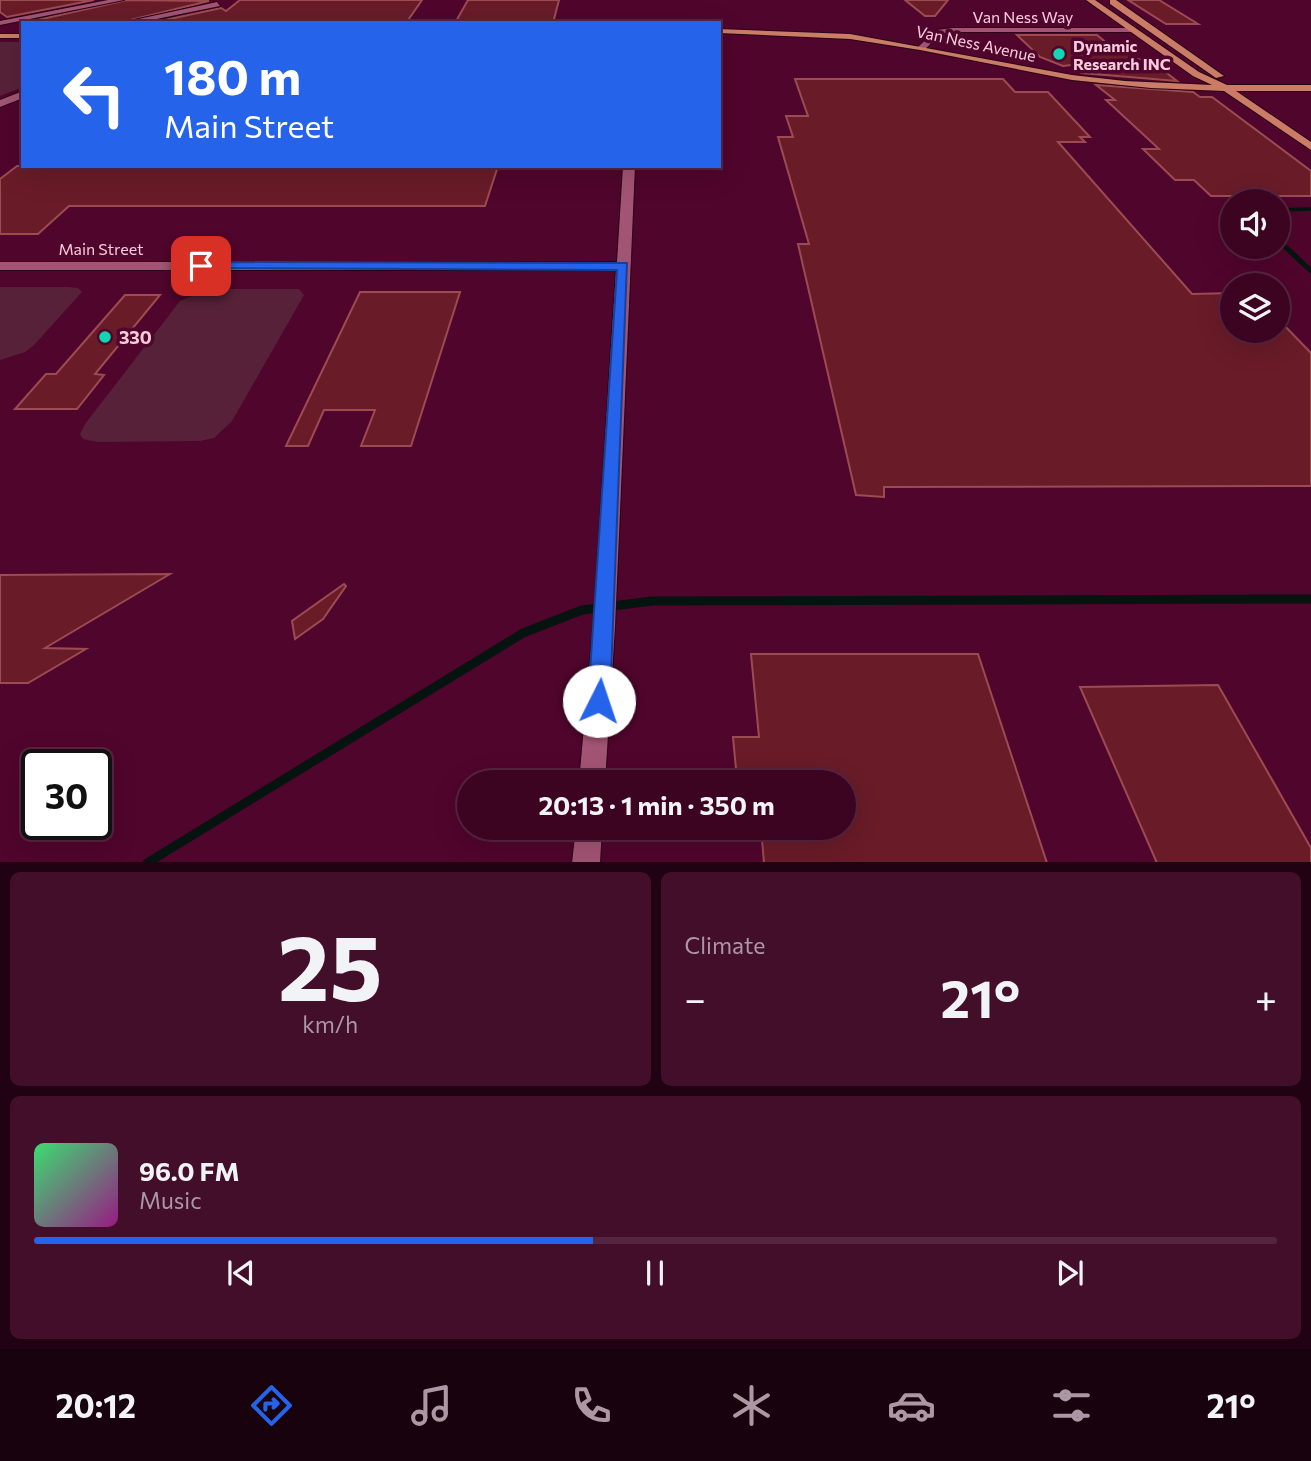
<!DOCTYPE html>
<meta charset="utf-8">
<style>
:root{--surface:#3c0421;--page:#430e2a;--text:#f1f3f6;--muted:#ac98a5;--line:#55253f;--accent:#2563eb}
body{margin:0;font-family:Commissioner,sans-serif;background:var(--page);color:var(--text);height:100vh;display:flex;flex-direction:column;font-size:26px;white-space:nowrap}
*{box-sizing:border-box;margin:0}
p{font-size:23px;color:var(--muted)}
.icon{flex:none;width:38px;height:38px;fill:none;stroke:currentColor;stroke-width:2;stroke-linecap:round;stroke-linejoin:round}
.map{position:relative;height:862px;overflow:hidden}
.panel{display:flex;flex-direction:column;gap:10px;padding:10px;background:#210212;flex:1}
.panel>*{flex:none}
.hud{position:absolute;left:21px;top:21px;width:700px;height:147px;border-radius:0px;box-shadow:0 7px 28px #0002,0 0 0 2px var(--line);background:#2563eb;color:#fff;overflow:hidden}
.fabs{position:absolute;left:1220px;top:189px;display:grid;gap:14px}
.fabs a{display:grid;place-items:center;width:70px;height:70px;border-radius:50%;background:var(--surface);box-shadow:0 7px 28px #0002,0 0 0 2px var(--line);font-size:35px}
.speed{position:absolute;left:21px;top:749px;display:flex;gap:14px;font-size:35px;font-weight:700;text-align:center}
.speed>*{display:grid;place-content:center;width:91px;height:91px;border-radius:50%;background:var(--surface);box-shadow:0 7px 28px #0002,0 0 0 2px var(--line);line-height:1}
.speed .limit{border:4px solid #111;border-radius:10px;background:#fff;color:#111}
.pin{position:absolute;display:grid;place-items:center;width:60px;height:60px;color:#fff;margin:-30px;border-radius:14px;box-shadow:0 4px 10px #0006}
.me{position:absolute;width:77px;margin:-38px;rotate:4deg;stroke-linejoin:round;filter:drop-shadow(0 0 5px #0008)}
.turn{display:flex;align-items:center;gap:24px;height:147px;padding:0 28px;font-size:32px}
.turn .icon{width:91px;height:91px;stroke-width:2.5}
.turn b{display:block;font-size:49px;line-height:60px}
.big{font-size:52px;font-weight:700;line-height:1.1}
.panel .widget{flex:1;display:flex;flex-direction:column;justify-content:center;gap:10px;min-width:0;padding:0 24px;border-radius:10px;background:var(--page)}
.panel .dial{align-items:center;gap:0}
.dial b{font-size:91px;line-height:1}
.song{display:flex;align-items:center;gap:21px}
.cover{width:84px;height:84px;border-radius:10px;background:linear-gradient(135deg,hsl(140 70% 55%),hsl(310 70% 35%))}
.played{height:7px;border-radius:4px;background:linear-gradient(90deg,var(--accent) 45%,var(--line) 45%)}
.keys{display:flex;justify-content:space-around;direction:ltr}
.heat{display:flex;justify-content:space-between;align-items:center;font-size:38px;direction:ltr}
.panel .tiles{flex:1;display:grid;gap:10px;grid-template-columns:1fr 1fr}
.widget:last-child{grid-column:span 2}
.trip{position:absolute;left:457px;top:770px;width:399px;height:70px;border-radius:35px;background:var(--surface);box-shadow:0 7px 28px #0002,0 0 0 2px var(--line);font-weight:700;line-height:70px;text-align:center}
.menu{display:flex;height:112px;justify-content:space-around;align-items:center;background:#18020d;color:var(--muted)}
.menu .icon{width:49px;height:49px}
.menu .active{color:var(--accent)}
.menu b{font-size:32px;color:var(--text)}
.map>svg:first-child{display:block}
</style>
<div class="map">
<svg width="1311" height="863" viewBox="0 0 1311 863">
<rect width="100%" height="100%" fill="#50052c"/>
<!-- green -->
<path fill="#572239" d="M 0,42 L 23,42 L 23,87 L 0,96 Z
M 0,287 L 68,287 L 78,288 L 82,292 L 34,345 L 25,352 L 0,360 Z
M 208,289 L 299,289 L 304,295 L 232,421 L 214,438 L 200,441 L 98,442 L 83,439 L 80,434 L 85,424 L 180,301 Z"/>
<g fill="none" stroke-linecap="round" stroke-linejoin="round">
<!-- stream-far2 -->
<path stroke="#061410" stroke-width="3.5" d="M 1278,210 L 1311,209"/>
<!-- stream-far1 -->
<path stroke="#061410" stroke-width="5" d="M 1278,240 L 1311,271"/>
<!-- stream -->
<path stroke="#061410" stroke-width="9" d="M 147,863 L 523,633 L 582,610 L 652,601 L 1311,599"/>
</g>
<!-- building -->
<path fill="#691b28" stroke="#9d4b53" stroke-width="2" d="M 0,0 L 94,0 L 7,17 L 0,12 Z
M 127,0 L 209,1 L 118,23 L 24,23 Z
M 240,0 L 422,0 L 406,23 L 151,23 L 221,8 L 226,11 Z
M 468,0 L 559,0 L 553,23 L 455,23 Z
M 905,0 L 948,0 L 935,16 L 925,16 Z
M 1128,0 L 1159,0 L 1198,24 L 1166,24 Z
M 1017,35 L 1097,35 L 1108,44 L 1118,44 L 1137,59 L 1151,61 L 1177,81 L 1081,73 L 1071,65 L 1063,66 L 1040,57 Z
M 795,79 L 1003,79 L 1015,92 L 1048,92 L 1090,137 L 1080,137 L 1085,142 L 1058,142 L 1192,294 L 1232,293 L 1232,331 L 1278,331 L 1278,319 L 1311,353 L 1311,486 L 884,487 L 884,497 L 856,495 L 798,244 L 809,244 L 778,137 L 793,137 L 786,116 L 808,116 Z
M 1096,85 L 1193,92 L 1200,97 L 1212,97 L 1311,171 L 1311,196 L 1211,196 L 1194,180 L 1175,180 L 1143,149 L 1159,149 L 1106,100 L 1115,100 Z
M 17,166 L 498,166 L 485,206 L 69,206 L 38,234 L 0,234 L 0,179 Z
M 360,292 L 460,292 L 411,446 L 361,446 L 375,410 L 324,410 L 308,446 L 286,446 Z
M 125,295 L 160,295 L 95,374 L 104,375 L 77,409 L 15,409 L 46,374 L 56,374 Z
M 170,574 L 45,648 L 86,649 L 28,683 L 0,683 L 0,575 Z
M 344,584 L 346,586 L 323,619 L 295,639 L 292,621 Z
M 751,654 L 978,654 L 1047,863 L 764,863 L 761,828 L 844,828 L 844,782 L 762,782 L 761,769 L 736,769 L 733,737 L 759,737 Z
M 1218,685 L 1311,848 L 1311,863 L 1157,863 L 1080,687 Z"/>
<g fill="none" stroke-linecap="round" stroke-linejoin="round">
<defs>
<path id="minor" d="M 108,0 L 124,0 L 0,25 L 0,21 Z
M 217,2 L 220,6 L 137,23 L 120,23 Z
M 953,28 L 1132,28 L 1136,30 L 1132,32 L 953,32 L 941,34 L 924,50 L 917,48 L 936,30 Z
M 23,91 L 23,98 L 0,107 L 0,100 Z
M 623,166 L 635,166 L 615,627 L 605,782 L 579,782 L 593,627 L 616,270 L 0,270 L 0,262 L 617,262 Z
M 576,828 L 602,828 L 600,863 L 572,863 Z"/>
<path id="major" d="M 1086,0 L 1095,0 L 1199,72 L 1227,85 L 1311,85 L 1311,91 L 1236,91 L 1311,142 L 1311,150 L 1224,91 L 1151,88 L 1072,80 L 920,50 L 850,39 L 719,33 L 719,29 L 850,34 L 1072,75 L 1125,81 L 1212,85 L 1193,76 Z
M 1110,0 L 1116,0 L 1224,76 L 1216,78 L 1110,4 Z
M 0,34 L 23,34 L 23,38 L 0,38 Z"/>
</defs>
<!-- minor casing -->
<use href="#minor" stroke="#280314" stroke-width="2"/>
<!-- major casing -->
<use href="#major" stroke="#280314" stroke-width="2"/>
<!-- minor -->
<use href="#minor" fill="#a25474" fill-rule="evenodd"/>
<!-- major -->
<use href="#major" fill="#ca7c67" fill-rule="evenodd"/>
</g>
<!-- route -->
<path fill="#2563eb" stroke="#184099" stroke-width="2" d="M 201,262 L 627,263 L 610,701 L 606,709 L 599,712 L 591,709 L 588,701 L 617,270 L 197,268 L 197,263 Z"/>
<!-- markers -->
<g fill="#13d5b3" stroke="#50052c" stroke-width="2.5">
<circle cx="1059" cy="54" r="7"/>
<circle cx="105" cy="337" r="7"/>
</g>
<g text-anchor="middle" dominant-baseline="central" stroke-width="7" stroke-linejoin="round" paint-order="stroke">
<!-- far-street labels -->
<g font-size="16" fill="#f9cbdb" stroke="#50052c">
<text x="1023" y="16">Van Ness Way</text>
<text transform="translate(976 43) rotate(12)">Van Ness Avenue</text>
<text x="101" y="248">Main Street</text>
</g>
<!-- far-poi labels -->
<g font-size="16" font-weight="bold" fill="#f9cbdb" stroke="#50052c" text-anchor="start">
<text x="1073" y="45">Dynamic<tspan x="1073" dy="18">Research INC</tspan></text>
</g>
<!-- poi labels -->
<g font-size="18" font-weight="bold" fill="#f9cbdb" stroke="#50052c" text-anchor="start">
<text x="119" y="337">330</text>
</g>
</g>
</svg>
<div class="fabs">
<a><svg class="icon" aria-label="sound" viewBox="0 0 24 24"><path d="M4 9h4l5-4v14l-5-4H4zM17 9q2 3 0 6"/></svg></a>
<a><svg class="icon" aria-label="layers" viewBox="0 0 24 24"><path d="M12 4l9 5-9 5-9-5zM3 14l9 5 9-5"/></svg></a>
</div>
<div class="speed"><div class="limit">30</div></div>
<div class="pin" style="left:201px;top:266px;background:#d93025"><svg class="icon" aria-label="arrive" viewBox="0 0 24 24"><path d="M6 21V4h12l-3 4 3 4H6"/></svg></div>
<svg class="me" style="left:599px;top:701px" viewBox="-20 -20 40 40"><circle r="19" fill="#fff"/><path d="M0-13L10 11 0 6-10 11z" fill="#2563eb"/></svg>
<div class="trip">20:13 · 1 min · 350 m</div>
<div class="hud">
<div class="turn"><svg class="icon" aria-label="left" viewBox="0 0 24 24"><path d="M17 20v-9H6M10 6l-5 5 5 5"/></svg><div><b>180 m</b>Main Street</div></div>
</div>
</div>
<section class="panel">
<div class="tiles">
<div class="widget dial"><b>25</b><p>km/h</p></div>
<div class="widget"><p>Climate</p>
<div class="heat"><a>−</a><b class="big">21°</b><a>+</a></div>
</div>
<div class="widget">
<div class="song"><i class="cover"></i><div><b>96.0 FM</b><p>Music</p></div></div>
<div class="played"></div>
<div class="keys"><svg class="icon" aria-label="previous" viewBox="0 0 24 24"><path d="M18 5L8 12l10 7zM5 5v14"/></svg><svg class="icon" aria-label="pause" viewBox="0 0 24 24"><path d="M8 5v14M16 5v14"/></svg><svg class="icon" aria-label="next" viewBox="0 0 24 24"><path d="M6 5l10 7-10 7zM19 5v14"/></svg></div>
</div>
</div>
</section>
<nav class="menu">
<b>20:12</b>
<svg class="icon active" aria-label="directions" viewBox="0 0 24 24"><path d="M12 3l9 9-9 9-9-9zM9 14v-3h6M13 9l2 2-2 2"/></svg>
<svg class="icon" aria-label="music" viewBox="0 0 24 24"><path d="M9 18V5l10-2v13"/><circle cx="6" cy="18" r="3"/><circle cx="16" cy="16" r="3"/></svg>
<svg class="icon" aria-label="phone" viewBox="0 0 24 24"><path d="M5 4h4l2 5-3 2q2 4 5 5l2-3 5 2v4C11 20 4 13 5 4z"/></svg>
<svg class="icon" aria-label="climate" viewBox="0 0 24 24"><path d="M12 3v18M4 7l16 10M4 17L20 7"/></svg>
<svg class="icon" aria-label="car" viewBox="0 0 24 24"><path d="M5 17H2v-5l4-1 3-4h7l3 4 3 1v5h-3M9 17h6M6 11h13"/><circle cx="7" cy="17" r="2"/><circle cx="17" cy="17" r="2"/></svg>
<svg class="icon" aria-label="filters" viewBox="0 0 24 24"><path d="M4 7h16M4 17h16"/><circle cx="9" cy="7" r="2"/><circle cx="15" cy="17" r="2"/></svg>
<b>21°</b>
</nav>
